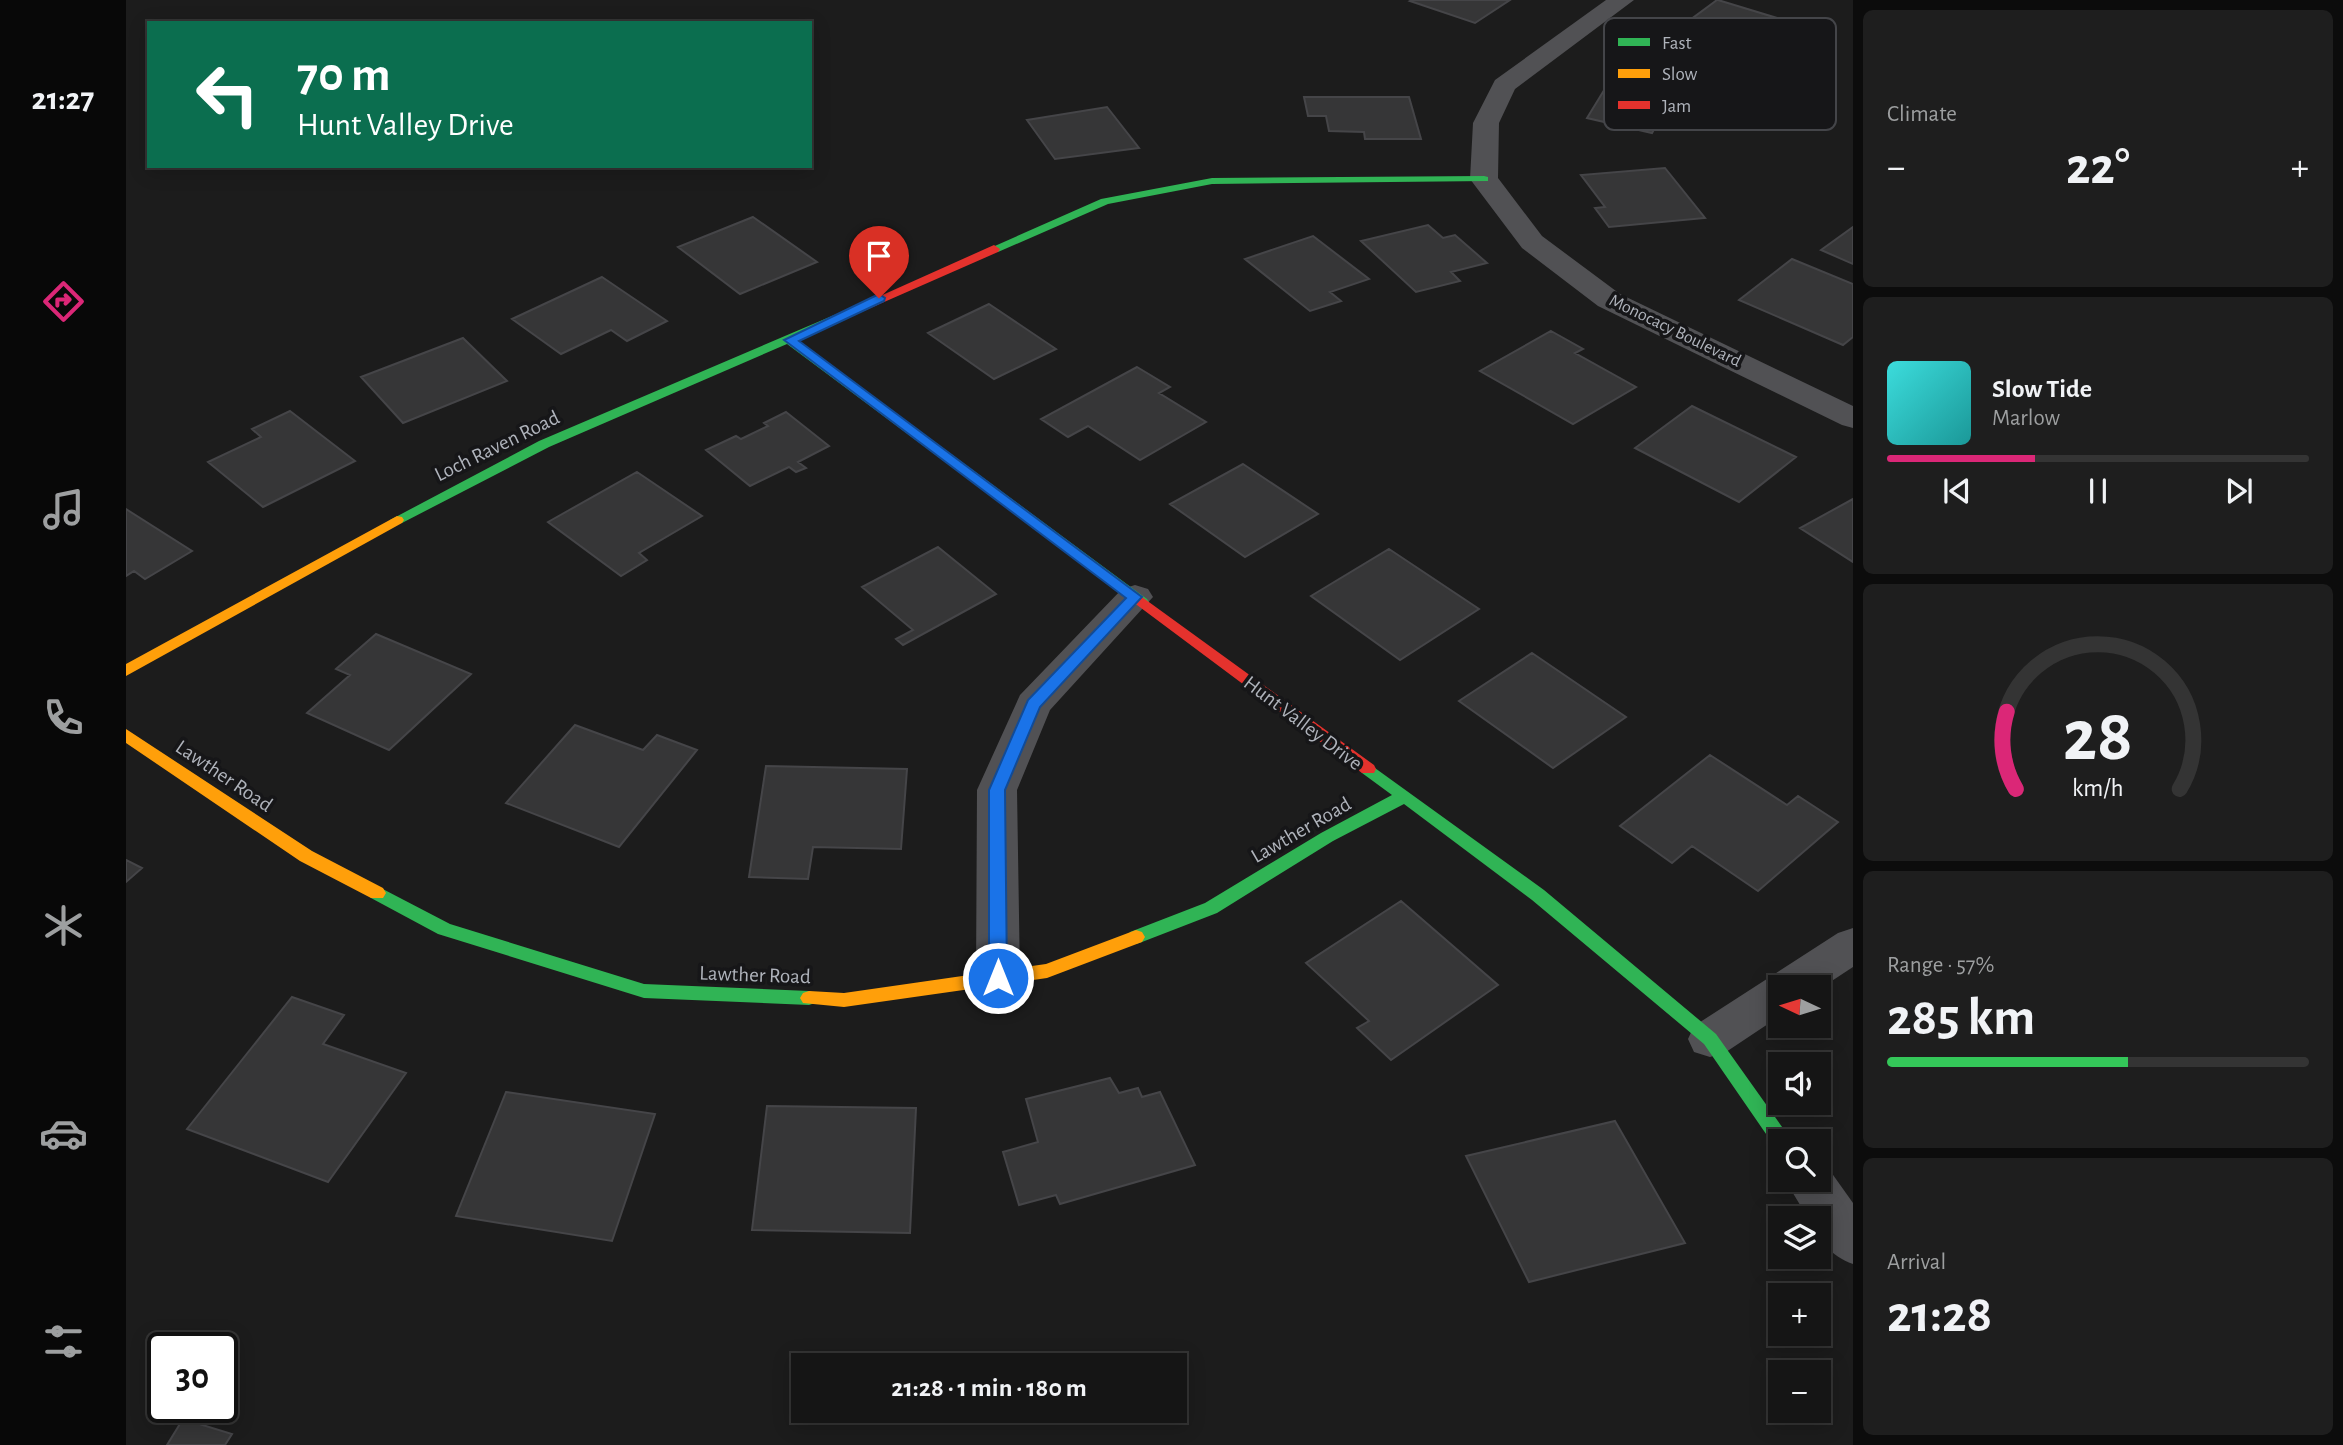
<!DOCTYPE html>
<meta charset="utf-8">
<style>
:root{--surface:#151515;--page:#1e1e1e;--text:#f1f3f6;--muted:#9d9fa0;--line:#343434;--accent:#db2777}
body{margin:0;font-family:"Alegreya Sans",sans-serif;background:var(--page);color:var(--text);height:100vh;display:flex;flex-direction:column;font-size:26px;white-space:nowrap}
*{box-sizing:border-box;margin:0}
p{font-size:23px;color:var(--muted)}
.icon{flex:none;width:38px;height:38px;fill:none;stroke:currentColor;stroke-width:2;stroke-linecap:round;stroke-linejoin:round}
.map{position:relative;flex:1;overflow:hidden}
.panel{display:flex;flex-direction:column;gap:10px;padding:10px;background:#0c0c0c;width:490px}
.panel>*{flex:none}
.guide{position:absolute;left:21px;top:21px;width:665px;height:147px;border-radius:0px;box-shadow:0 4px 18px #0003,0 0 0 2px var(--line);background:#0b6e4f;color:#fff;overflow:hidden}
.needle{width:46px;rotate:274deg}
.buttons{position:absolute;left:1642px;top:975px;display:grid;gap:14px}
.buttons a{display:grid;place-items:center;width:63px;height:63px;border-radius:0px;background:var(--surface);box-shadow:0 4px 18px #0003,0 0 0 2px var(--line);font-size:35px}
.speed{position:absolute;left:21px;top:1332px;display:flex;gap:14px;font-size:35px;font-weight:700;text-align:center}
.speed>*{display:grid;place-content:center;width:91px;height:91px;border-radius:50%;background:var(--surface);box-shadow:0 4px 18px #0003,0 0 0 2px var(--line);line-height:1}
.speed .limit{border:4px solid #111;border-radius:10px;background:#fff;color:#111}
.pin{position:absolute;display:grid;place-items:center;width:60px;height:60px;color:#fff;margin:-72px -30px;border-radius:50% 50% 50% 0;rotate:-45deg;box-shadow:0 0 7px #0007}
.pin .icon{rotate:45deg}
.me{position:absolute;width:77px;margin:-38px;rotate:0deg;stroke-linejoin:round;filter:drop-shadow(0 0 5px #0008)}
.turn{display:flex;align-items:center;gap:24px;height:147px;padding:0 35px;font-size:32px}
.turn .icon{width:91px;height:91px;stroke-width:2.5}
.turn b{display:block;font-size:49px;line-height:60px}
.big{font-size:52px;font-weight:700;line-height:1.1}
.panel .tile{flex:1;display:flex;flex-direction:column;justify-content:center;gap:10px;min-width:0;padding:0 24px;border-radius:10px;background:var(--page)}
.panel .dial{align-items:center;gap:0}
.dial svg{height:182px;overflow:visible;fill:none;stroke:var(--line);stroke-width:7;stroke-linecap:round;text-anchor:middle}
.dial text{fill:var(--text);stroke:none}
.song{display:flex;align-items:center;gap:21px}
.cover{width:84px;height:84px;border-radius:10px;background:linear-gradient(135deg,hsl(180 70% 55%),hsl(180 70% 35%))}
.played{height:7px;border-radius:4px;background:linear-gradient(90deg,var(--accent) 35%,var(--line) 35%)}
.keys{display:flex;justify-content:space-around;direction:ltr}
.heat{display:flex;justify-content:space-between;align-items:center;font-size:38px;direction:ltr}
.charge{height:10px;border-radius:5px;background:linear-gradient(90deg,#34c759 57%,var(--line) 0)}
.trip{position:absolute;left:665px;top:1353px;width:396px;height:70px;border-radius:0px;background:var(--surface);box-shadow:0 4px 18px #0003,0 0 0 2px var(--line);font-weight:700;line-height:70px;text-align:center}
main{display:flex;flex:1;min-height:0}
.tab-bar{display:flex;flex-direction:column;width:126px;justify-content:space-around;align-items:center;background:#080808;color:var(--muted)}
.tab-bar .icon{width:49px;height:49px}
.tab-bar .active{color:var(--accent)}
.tab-bar b{font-size:32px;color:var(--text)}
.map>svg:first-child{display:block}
</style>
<main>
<nav class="tab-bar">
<b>21:27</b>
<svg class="icon active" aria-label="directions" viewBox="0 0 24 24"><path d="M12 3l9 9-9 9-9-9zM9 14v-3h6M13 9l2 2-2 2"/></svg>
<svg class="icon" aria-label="music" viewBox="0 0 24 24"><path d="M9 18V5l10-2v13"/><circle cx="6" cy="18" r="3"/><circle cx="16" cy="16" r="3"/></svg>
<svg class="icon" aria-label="phone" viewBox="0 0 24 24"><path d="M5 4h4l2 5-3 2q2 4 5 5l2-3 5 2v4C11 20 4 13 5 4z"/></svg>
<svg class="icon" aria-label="climate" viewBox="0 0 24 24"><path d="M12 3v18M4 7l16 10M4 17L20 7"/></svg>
<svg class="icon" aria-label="car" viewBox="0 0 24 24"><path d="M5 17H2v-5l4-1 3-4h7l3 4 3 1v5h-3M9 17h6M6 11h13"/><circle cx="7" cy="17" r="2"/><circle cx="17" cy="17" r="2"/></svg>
<svg class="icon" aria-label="filters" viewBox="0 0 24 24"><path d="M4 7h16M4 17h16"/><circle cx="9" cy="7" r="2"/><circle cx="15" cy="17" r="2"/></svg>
</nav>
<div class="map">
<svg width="1727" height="1445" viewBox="0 0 1727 1445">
<rect width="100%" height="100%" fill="#1c1c1c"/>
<!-- building -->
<path fill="#363637" stroke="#454548" stroke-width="2" d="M 1286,0 L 1384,0 L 1349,23 L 1284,1 Z
M 1591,0 L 1592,0 L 1651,18 L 1624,39 L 1564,20 Z
M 1485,79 L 1548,93 L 1526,133 L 1461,118 Z
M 1178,97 L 1283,97 L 1295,139 L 1239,139 L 1238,132 L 1203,131 L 1200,116 L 1182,116 Z
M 981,107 L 1013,148 L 929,159 L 901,120 Z
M 1539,168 L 1579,218 L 1483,227 L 1469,208 L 1479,207 L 1455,175 Z
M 627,217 L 691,262 L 614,294 L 552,247 Z
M 1302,225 L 1317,238 L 1329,235 L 1361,263 L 1325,272 L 1334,281 L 1290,292 L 1235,241 Z
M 1727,227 L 1727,264 L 1695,250 Z
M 1187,236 L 1243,279 L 1204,292 L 1215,301 L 1184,311 L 1119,259 Z
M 1666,259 L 1727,284 L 1727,337 L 1717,345 L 1613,300 Z
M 476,277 L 541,321 L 501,341 L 485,330 L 435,354 L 386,319 Z
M 863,304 L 930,349 L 868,379 L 802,333 Z
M 1425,331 L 1457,349 L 1449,353 L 1510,387 L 1447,424 L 1354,371 Z
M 337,338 L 381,381 L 277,423 L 235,377 Z
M 1011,367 L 1044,387 L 1033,393 L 1080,422 L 1014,460 L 962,426 L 942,437 L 915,419 Z
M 1566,406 L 1670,457 L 1613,502 L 1509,448 Z
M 164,411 L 229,461 L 137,507 L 82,462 L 135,437 L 126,429 Z
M 660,412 L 703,446 L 672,462 L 680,468 L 670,472 L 663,467 L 624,486 L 580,450 L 610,436 L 615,439 L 642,426 L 638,423 Z
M 1117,464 L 1192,514 L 1119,557 L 1044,504 Z
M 511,472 L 576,516 L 513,553 L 521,560 L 495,576 L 422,522 Z
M 1727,499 L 1727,562 L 1674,528 Z
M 0,509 L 66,551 L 19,579 L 8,571 L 0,576 Z
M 812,547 L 870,594 L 777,645 L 770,639 L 787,630 L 736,587 Z
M 1263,549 L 1353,609 L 1274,660 L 1185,596 Z
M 250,634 L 345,674 L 263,750 L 181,713 L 224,675 L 210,669 Z
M 1406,653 L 1500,717 L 1427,768 L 1333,701 Z
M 449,725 L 517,750 L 531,735 L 571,750 L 493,847 L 380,803 Z
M 1584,755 L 1661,805 L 1672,796 L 1712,822 L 1632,891 L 1566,846 L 1546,863 L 1494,826 Z
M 640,766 L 781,769 L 775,849 L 687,847 L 682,879 L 623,877 Z
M 0,860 L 16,868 L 0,882 Z
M 1275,901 L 1372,985 L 1265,1060 L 1231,1028 L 1243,1021 L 1180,963 Z
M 166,997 L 218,1015 L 197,1044 L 280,1073 L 202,1182 L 61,1129 Z
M 984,1078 L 993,1093 L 1012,1088 L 1016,1097 L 1034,1092 L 1069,1165 L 934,1204 L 930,1195 L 893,1205 L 877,1152 L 912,1142 L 900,1099 Z
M 380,1092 L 529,1114 L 486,1241 L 330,1216 Z
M 641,1106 L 790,1108 L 784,1233 L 626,1230 Z
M 1489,1121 L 1559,1243 L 1403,1282 L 1340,1156 Z
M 57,1419 L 106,1434 L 99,1445 L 41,1445 Z"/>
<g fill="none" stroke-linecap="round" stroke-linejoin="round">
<!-- street -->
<path fill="#515154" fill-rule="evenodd" d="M 1480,0 L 1508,0 L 1389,89 L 1373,123 L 1372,178 L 1416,236 L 1494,294 L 1727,406 L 1727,428 L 1716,425 L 1472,306 L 1396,248 L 1344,179 L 1347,123 L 1369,80 Z
M 1009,585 L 1022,589 L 1027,597 L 924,710 L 891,790 L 894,978 L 887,990 L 872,995 L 857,990 L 850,978 L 851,790 L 894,695 L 996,589 Z
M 1727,928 L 1727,967 L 1692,990 L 1692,987 L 1654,987 L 1654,1016 L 1600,1052 L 1584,1057 L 1568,1052 L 1562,1039 L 1568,1026 L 1712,933 Z
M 1692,1162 L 1700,1165 L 1727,1203 L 1727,1264 C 1705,1256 1692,1242 1692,1218 L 1682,1218 L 1659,1180 L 1692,1180 Z"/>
<!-- fast -->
<path fill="#30b455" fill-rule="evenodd" d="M 1358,176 L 1362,177 L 1362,181 L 1086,184 L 982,204 L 872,252 L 864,252 L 862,249 L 975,199 L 1086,178 Z
M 720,310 L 726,314 L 724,317 L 671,340 L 1021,599 L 1023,602 L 1021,605 L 1011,605 L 661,344 L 423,447 L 276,523 L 266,523 L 264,520 L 413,441 Z
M 1242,763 L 1418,890 L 1590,1034 L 1666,1141 L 1654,1141 L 1654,1148 L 1649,1147 L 1578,1044 L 1406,900 L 1278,804 L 1207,841 L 1091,913 L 1016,942 L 1010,944 L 1004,942 L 1001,937 L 1004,932 L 1079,903 L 1195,833 L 1266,795 L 1236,773 L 1234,769 L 1236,765 Z
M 251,886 L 324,924 L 518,984 L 683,991 L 689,993 L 692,998 L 689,1003 L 683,1005 L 518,998 L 312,934 L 245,898 L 242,893 L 245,888 Z"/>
<!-- slow -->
<path fill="#ff9f0a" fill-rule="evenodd" d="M 271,516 L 276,517 L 278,520 L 276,523 L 0,676 L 0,664 Z
M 0,729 L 186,851 L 257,888 L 260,893 L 257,898 L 245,898 L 174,861 L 0,743 Z
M 1010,930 L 1016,932 L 1019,937 L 1016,942 L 921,978 L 718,1007 L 677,1003 L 674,998 L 677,993 L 683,991 L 718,993 L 920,964 Z"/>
<!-- jam -->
<path fill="#e5322d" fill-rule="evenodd" d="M 868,245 L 874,249 L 872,252 L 724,317 L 720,318 L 714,314 Z
M 1016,597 L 1248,765 L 1250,769 L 1248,773 L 1236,773 L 1011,605 L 1009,602 L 1011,599 Z"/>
</g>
<!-- route -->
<path fill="#1a73e8" stroke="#114b97" stroke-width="2" d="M 753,294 L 759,298 L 758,301 L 673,341 L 1016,597 L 914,707 L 879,790 L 881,978 L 879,983 L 872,985 L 866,983 L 863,978 L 863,790 L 902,700 L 1000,598 L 658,340 Z"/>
<g text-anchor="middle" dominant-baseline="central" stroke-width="7" stroke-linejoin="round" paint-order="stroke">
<!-- far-street labels -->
<g font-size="18" fill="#afb3bb" stroke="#161618">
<text transform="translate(1549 331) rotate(26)">Monocacy Boulevard</text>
</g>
<!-- street labels -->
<g font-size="21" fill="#afb3bb" stroke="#161618">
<text transform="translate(371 446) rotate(-26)">Loch Raven Road</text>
<text transform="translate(1177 723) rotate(37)">Hunt Valley Drive</text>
<text transform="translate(98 776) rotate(34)">Lawther Road</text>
<text transform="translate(1175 830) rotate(-30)">Lawther Road</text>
<text transform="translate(629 975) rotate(2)">Lawther Road</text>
</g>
</g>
<!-- legend -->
<rect x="1478" y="18" width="232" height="112" rx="10" fill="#161618" stroke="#444549" stroke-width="2"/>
<rect x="1492" y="38" width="32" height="8" fill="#30b455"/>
<rect x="1492" y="69" width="32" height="9" fill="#ff9f0a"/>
<rect x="1492" y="101" width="32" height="8" fill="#e5322d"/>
<g font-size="19" fill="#afb3bb">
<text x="1536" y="49">Fast</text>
<text x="1536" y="80">Slow</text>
<text x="1536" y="112">Jam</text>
</g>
</svg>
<div class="buttons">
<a><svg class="needle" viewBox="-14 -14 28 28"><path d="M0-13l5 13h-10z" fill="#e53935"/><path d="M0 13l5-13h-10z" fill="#9d9fa0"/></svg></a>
<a><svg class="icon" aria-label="sound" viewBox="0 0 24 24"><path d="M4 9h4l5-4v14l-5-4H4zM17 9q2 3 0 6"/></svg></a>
<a><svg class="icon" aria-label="search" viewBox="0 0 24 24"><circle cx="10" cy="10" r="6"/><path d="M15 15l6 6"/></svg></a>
<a><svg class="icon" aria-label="layers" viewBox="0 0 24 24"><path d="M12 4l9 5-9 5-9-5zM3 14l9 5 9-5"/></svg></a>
<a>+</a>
<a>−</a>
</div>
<div class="speed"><div class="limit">30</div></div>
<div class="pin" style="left:753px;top:298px;background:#d93025"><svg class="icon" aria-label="arrive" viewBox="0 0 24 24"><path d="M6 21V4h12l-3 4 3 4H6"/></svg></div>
<svg class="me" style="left:872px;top:978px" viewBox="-20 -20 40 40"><circle r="17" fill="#1a73e8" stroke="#fff" stroke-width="3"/><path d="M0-11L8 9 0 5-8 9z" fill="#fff"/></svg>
<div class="trip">21:28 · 1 min · 180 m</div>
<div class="guide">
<div class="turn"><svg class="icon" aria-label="left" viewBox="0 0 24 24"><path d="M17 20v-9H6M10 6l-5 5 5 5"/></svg><div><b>70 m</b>Hunt Valley Drive</div></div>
</div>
</div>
<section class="panel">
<div class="tile"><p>Climate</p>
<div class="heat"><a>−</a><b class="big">22°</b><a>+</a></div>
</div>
<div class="tile">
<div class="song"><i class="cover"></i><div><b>Slow Tide</b><p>Marlow</p></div></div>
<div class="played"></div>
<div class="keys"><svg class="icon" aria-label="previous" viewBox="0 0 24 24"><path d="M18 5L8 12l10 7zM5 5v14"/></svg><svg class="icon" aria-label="pause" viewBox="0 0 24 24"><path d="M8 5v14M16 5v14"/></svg><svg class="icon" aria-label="next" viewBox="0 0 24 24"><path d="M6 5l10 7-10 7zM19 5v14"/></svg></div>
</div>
<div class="tile dial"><svg viewBox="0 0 100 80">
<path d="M14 69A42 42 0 1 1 86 69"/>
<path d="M14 69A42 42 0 0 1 10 35" stroke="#db2777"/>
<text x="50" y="56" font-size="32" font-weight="700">28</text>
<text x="50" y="72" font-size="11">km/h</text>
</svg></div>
<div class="tile"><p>Range · 57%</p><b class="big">285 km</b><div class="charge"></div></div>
<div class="tile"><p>Arrival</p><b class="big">21:28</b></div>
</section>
</main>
